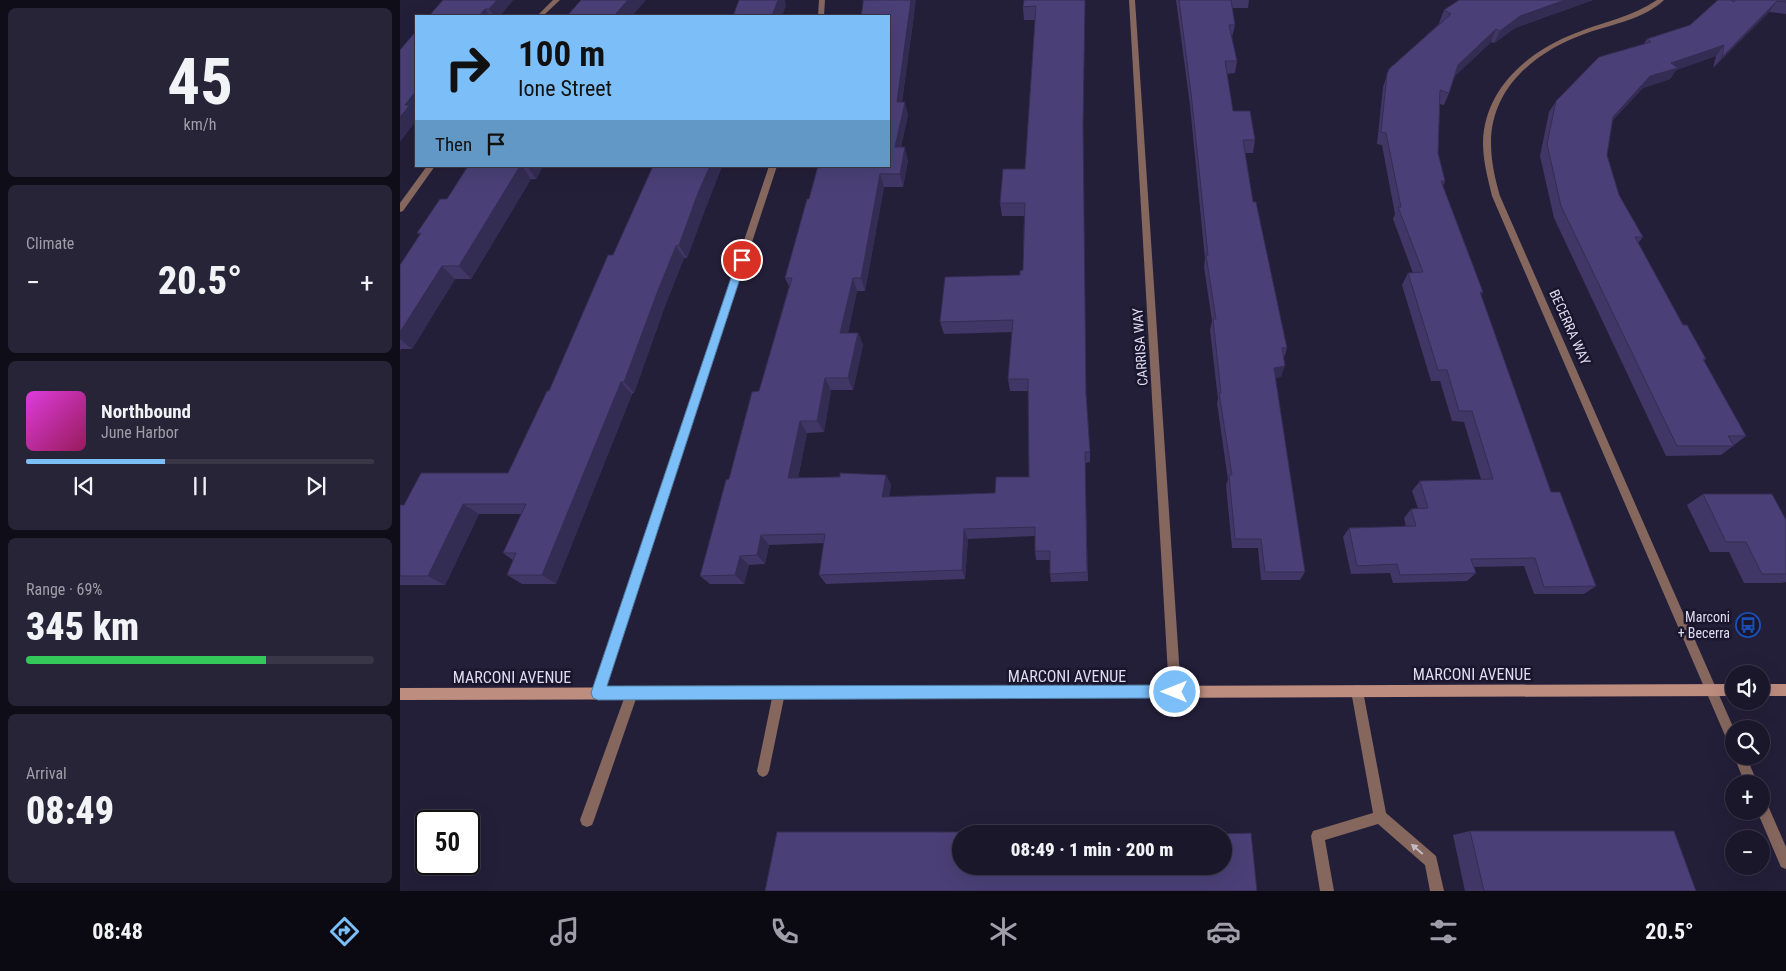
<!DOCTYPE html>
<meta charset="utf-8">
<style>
:root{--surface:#1b172b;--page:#282437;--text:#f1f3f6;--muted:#a09fa9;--line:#393647;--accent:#7bbef8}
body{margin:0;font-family:"Roboto Condensed",sans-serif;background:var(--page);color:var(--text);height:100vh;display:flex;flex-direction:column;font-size:19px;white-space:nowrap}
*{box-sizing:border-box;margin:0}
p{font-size:16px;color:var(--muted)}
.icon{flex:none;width:28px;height:28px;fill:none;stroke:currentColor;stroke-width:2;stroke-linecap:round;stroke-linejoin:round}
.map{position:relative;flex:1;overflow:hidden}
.details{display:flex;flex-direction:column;gap:8px;padding:8px;background:#0f0d18;width:400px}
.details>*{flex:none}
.guide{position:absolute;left:15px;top:15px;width:475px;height:152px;border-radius:0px;box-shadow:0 5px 20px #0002,0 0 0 1px var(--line);background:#7bbef8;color:#111;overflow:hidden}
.buttons{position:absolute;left:1325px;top:665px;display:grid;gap:10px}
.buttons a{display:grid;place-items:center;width:45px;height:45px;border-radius:50%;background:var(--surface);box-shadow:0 5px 20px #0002,0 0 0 1px var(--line);font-size:25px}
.speed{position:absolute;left:15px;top:810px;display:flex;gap:10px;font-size:25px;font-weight:700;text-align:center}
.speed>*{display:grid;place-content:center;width:65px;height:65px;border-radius:50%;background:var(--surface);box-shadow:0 5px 20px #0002,0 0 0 1px var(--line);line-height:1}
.speed .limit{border:2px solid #111;border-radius:8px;background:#fff;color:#111}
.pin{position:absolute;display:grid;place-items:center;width:42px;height:42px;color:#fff;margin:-21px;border:2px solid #fff;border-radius:50%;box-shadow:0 1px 5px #0007}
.me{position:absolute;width:55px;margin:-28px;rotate:270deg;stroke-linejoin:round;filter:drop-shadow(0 0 4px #0008)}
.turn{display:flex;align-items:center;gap:18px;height:105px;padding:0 20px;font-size:22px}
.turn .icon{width:65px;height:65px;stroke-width:2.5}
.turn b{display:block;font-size:35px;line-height:42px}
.then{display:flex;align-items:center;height:48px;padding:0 20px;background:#0003;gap:10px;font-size:19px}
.big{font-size:38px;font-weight:800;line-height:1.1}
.details .tile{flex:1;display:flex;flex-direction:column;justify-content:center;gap:8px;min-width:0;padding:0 18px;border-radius:8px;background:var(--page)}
.details .dial{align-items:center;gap:0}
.dial b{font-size:65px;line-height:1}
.song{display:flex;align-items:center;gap:15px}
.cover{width:60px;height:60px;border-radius:8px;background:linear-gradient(135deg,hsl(300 70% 55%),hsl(330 70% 35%))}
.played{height:5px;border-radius:2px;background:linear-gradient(90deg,var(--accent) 40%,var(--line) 40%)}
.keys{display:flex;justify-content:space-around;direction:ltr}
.heat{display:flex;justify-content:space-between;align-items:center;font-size:28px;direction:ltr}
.charge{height:8px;border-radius:4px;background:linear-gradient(90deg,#34c759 69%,var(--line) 0)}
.trip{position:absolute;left:552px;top:825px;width:280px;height:50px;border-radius:25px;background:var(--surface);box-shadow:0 5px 20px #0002,0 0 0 1px var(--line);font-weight:800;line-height:50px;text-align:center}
.tabs{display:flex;height:80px;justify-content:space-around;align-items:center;background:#0b0911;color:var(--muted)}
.tabs .icon{width:35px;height:35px}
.tabs .active{color:var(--accent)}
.tabs b{font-size:22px;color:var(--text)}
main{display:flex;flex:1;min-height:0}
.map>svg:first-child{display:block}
</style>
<main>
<section class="details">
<div class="tile dial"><b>45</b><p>km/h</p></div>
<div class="tile"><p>Climate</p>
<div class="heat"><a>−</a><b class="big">20.5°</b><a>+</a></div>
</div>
<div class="tile">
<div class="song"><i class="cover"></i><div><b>Northbound</b><p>June Harbor</p></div></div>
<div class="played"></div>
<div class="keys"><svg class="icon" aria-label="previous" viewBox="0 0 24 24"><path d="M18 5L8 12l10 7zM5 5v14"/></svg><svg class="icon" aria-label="pause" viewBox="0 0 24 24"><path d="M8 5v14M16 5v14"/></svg><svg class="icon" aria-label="next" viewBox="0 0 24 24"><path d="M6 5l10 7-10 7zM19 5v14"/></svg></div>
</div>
<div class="tile"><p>Range · 69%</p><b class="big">345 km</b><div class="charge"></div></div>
<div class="tile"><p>Arrival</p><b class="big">08:49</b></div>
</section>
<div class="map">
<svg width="1386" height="891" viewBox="0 0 1386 891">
<rect width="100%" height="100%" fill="#241f39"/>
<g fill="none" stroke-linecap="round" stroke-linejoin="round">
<!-- lane -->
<path fill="#85675e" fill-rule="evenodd" d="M 957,685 L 961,687 L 963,691 L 986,813 L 1036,856 L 1044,891 L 1030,891 L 1025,865 L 978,824 L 925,840 L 934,891 L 920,891 L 911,836 L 913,831 L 973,813 L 951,691 L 953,687 Z
M 232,687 L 236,689 L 238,693 L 194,820 L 192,825 L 187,827 L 182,825 L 180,820 L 226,693 L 228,689 Z
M 379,687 L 383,689 L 385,693 L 369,771 L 367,775 L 363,777 L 359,775 L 357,771 L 373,693 L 375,689 Z"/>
<!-- street -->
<path fill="#85675e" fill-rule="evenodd" d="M 153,0 L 160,0 L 143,16 L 137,16 Z
M 419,0 L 425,0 L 424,16 L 418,16 Z
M 729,0 L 735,0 L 781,692 L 779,696 L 775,698 L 771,696 L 769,692 Z
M 1257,0 L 1264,0 C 1244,19 1213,24 1187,33 C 1138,50 1091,86 1091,143 C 1091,161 1095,179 1100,196 L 1334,729 L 1334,749 L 1330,747 L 1092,196 C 1088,179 1083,161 1083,143 C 1084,89 1128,51 1176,33 C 1203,22 1232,17 1257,0 Z
M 27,166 L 35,166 L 3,211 L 0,212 L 0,203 Z
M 369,166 L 377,166 L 204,693 L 202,697 L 198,699 L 194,697 L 192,693 Z
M 1334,756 L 1346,756 L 1358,784 L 1345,784 Z
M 1361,800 L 1366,801 L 1386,847 L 1386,869 L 1381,867 L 1357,811 L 1361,811 Z"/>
<!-- secondary -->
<path fill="#bd8d7f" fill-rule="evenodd" d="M 1334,684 L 1334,696 L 0,700 L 0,688 Z
M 1361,684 L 1386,684 L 1386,696 L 1361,696 Z"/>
</g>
<!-- wall -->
<path fill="#403766" d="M 43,0 L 113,0 L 100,16 L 29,16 Z
M 516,0 L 502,102 L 508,115 L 501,147 L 508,161 L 503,187 L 484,187 L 465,291 L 457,291 L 448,333 L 458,333 L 463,345 L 453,390 L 431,390 L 424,432 L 407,433 L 398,478 L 486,475 L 491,485 L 489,497 L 595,493 L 629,477 L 628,391 L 610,391 L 608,379 L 612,332 L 544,334 L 540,322 L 620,275 L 623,270 L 624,216 L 602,216 L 600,203 L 625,169 L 635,20 L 624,20 L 623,7 L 685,0 L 683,137 L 686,394 L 690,452 L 690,462 L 685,463 L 688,581 L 651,582 L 650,574 L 650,560 L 636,560 L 635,551 L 635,536 L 568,539 L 565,579 L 426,584 L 419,575 L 424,543 L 369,545 L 365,564 L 349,565 L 344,584 L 310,584 L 300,576 L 329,479 L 359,391 L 389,286 L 385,278 L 409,199 L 489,166 Z
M 776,0 L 849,0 L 848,8 L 832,8 L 835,25 L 832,37 L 837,61 L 835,73 L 827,74 L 833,111 L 855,140 L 853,153 L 845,153 L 853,202 L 887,348 L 884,358 L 881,377 L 875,378 L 905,572 L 900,580 L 861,580 L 858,548 L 832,548 L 826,485 L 828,480 L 817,403 L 818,399 L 810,330 L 812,321 L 804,267 L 805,259 L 790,105 Z
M 1059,0 L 1193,0 L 1115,28 L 1094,43 L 1091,42 L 1055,76 L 1049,93 L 1044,105 L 1040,104 L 1038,153 L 1045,181 L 1043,186 L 1083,292 L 1081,295 L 1151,492 L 1196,586 L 1184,594 L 1134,594 L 1124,566 L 1074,567 L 1076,573 L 1067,581 L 993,583 L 990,573 L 951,574 L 943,537 L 949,528 L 1006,527 L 1004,518 L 1011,509 L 1018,508 L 1012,491 L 1020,481 L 1081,479 L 1064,422 L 1052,421 L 1040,381 L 1031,381 L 1002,285 L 1008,273 L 1013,273 L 993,219 L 995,214 L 982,145 L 977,144 L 983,87 L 989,69 L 1040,23 L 1039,23 L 1044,10 Z
M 1318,0 L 1386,0 L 1386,14 L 1369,12 L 1313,68 L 1316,56 L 1276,70 L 1270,79 L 1243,88 L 1212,121 L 1207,155 L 1219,195 L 1243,237 L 1238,243 L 1283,325 L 1306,359 L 1304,361 L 1346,436 L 1321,455 L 1266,456 L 1154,218 L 1140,156 L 1149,112 L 1156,101 L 1243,45 L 1247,39 L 1290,25 Z
M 68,166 L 143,166 L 136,179 L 131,179 L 71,279 L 55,279 L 12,349 L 1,349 L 0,351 L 0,265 L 20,235 L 17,233 L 47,199 Z
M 253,166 L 322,166 L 306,207 L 287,258 L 284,258 L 265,306 L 234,393 L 232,394 L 156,584 L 122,584 L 107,575 L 113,560 L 103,553 L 121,514 L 79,514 L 45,585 L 0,585 L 0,505 L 4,505 L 108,473 L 149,391 L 213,255 Z
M 1303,494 L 1386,520 L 1386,582 L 1381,583 L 1344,583 L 1329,552 L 1310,552 L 1287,505 Z
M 1070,831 L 1296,891 L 1065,891 L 1053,835 Z"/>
<!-- shaded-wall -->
<path fill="#342d53" d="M 97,0 L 113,0 L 100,16 L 94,16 L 89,9 Z
M 228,0 L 246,0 L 232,16 L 214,16 Z
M 378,0 L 385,0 L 386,6 L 382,16 L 372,16 Z
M 511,0 L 516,0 L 500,115 L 497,102 Z
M 1165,0 L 1193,0 L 1115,28 L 1094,43 L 1100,31 L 1120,16 Z
M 1377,1 L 1369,12 L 1313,68 L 1322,57 Z
M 85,9 L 90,16 L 79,16 Z
M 1096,29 L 1091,42 L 1053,78 L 1058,65 Z
M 1324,45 L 1316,56 L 1276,70 L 1270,79 L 1243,88 L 1205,129 L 1213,117 L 1250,76 L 1271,63 Z
M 16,91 L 16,121 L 0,142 L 0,117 L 5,105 Z
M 505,102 L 508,115 L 498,161 L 495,147 Z
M 505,147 L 508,161 L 503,187 L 500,174 Z
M 120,166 L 122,166 L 131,179 L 71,279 L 59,266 Z
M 127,166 L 143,166 L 136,179 Z
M 310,166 L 322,166 L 306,207 L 287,258 L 279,245 L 298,193 Z
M 480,174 L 484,187 L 465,291 L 461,278 Z
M 276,246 L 284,258 L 265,306 L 234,393 L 224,382 L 257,293 Z
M 42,266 L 55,279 L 12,349 L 0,339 L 0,332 Z
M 453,278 L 457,291 L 445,345 L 440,333 Z
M 458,333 L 463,345 L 453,390 L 448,378 Z
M 885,366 L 881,377 L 870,379 L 874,368 Z
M 425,378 L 431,390 L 424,432 L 417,421 Z
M 221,382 L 232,394 L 156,584 L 142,575 Z
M 400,421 L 407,433 L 396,488 L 388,478 Z
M 486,475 L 491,485 L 487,507 L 482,497 Z
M 63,504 L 79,514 L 45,585 L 28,576 Z
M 564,529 L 568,539 L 565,579 L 562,570 Z
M 361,535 L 369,545 L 365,564 L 357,555 Z
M 340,556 L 349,565 L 344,584 L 335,575 Z"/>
<!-- building -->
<path fill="#4a4077" stroke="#342d53" d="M 43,0 L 97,0 L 89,9 L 85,9 L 79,16 L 29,16 Z
M 181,0 L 228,0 L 214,16 L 167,16 Z
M 339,0 L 378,0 L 372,16 L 333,16 Z
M 463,0 L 511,0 L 497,102 L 505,102 L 495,147 L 505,147 L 500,174 L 480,174 L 461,278 L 453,278 L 440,333 L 458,333 L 448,378 L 425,378 L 417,421 L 400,421 L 388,478 L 440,477 L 440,473 L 486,475 L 482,497 L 595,493 L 596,477 L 629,477 L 628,379 L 608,379 L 613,320 L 540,322 L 545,277 L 620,275 L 620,271 L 623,270 L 625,203 L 600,203 L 603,169 L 625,169 L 636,6 L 623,7 L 624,0 L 685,0 L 683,124 L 686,394 L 690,452 L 685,452 L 687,572 L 650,574 L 650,551 L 635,551 L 635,527 L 564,529 L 562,570 L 419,575 L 425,534 L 361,535 L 357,555 L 340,556 L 335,575 L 300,576 L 326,480 L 329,479 L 352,392 L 359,391 L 392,278 L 385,278 L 407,199 L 409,199 L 418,166 L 489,166 L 489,16 L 461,16 L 463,4 Z
M 779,0 L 831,0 L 835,25 L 829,25 L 837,61 L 825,61 L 833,111 L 850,111 L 855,140 L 843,140 L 853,202 L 856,202 L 887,348 L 882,348 L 885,366 L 874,368 L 905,572 L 865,572 L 861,539 L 835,539 L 829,475 L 832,475 L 819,393 L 821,393 L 813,319 L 816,319 L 806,255 L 808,255 L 791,93 Z
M 1059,0 L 1165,0 L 1120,16 L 1100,31 L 1096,29 L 1058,65 L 1049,93 L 1040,90 L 1038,153 L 1045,181 L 1041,181 L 1083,292 L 1080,292 L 1151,492 L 1160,492 L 1196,586 L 1144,587 L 1135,558 L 1071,559 L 1076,573 L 1000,575 L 997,564 L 957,566 L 949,528 L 1016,526 L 1011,509 L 1028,508 L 1020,481 L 1093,479 L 1072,411 L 1059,411 L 1047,370 L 1038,370 L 1008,273 L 1023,272 L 998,207 L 1001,207 L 986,133 L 981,132 L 987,74 L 989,69 L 1051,14 L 1044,10 Z
M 1318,0 L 1330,0 L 1334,2 L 1335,0 L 1386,0 L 1386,2 L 1377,1 L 1322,57 L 1324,45 L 1271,63 L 1278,68 L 1250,76 L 1213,117 L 1207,155 L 1219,195 L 1243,237 L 1235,237 L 1283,325 L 1287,325 L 1306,359 L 1303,359 L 1346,436 L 1328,436 L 1334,446 L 1277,446 L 1161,206 L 1147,144 L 1156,101 L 1199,57 L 1251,42 L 1247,39 L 1290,25 Z
M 16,31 L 16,91 L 5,105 L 10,105 L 0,117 L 0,50 Z
M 68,166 L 120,166 L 59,266 L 42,266 L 0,332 L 0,265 L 21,233 L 17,233 L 40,199 L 47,199 Z
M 253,166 L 310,166 L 298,193 L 279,245 L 276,246 L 257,293 L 224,382 L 221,382 L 142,575 L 107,575 L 116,553 L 103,553 L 126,504 L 63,504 L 28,576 L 0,576 L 0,505 L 4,505 L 21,473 L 108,473 L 147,391 L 149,391 L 208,255 L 213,255 Z
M 1303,494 L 1372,494 L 1386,520 L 1386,574 L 1362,574 L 1346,542 L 1326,542 Z
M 1070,831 L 1274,831 L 1296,891 L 1084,891 Z
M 377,832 L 571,832 L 571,834 L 561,834 L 561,866 L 824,866 L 824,834 L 817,834 L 851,833 L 857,891 L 365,891 Z"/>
<!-- one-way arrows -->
<defs><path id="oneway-solid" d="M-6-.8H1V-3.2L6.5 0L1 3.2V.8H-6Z" transform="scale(1.25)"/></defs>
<use fill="#c4bac4" href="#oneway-solid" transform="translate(1017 849) rotate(-139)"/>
<!-- route -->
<path fill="#7bbef8" stroke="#507ca1" d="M 342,257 L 346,260 L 207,686 L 775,685 L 780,687 L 782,692 L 780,696 L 775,698 L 198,700 L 193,698 L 191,693 L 337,260 Z"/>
<!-- icons -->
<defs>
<symbol id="bus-ring" viewBox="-11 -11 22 22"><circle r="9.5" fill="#1a162e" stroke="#1a4fb4" stroke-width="1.5"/><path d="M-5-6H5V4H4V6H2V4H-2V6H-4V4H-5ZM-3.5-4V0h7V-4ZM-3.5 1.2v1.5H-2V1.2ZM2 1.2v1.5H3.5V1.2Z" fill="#1a4fb4"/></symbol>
</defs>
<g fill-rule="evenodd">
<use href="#bus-ring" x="1334" y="611" width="28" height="28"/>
</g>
<g text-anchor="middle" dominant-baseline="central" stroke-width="5" stroke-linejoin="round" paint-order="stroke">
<!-- street labels -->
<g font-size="14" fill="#dfddef" stroke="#1a162e">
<text transform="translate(1170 327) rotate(66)">BECERRA WAY</text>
<text transform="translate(740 347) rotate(-94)">CARRISA WAY</text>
</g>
<!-- poi labels -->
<g font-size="14" fill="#dfddef" stroke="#1a162e" text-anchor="end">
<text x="1330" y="617">Marconi<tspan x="1330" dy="16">+ Becerra</tspan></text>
</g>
<!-- near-street labels -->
<g font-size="16" fill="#dfddef" stroke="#1a162e">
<text x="1072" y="674">MARCONI AVENUE</text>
<text x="667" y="676">MARCONI AVENUE</text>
<text x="112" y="677">MARCONI AVENUE</text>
</g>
</g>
</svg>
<div class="buttons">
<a><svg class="icon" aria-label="sound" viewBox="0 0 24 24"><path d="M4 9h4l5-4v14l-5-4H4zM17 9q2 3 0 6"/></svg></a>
<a><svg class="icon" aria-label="search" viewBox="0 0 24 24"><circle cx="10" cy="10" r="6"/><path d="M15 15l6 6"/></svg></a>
<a>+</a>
<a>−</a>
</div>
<div class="speed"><div class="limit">50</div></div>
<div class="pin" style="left:342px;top:260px;background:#d93025"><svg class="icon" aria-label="arrive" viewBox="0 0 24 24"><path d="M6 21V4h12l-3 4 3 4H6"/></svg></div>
<svg class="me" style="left:775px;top:692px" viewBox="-20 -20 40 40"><circle r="17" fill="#7bbef8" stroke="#fff" stroke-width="3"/><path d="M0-11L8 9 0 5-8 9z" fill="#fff"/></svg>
<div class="trip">08:49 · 1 min · 200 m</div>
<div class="guide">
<div class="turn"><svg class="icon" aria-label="right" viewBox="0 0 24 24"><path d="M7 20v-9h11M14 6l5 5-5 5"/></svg><div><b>100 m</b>Ione Street</div></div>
<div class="then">Then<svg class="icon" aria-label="arrive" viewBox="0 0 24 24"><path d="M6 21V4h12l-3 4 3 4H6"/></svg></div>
</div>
</div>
</main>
<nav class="tabs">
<b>08:48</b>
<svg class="icon active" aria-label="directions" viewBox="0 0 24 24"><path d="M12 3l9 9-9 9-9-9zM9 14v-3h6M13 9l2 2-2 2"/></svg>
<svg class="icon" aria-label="music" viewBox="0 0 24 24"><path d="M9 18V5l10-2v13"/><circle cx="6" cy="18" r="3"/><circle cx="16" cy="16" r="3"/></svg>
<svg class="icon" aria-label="phone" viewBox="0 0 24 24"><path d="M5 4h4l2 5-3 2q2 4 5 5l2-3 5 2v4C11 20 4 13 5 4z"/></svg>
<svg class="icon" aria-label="climate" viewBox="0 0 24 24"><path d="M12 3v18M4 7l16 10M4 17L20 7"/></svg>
<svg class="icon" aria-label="car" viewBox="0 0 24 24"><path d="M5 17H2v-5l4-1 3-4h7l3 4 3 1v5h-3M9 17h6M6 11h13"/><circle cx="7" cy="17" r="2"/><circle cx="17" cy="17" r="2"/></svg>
<svg class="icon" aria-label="filters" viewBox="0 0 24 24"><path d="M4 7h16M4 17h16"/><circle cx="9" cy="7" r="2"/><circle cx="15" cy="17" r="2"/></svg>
<b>20.5°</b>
</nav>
